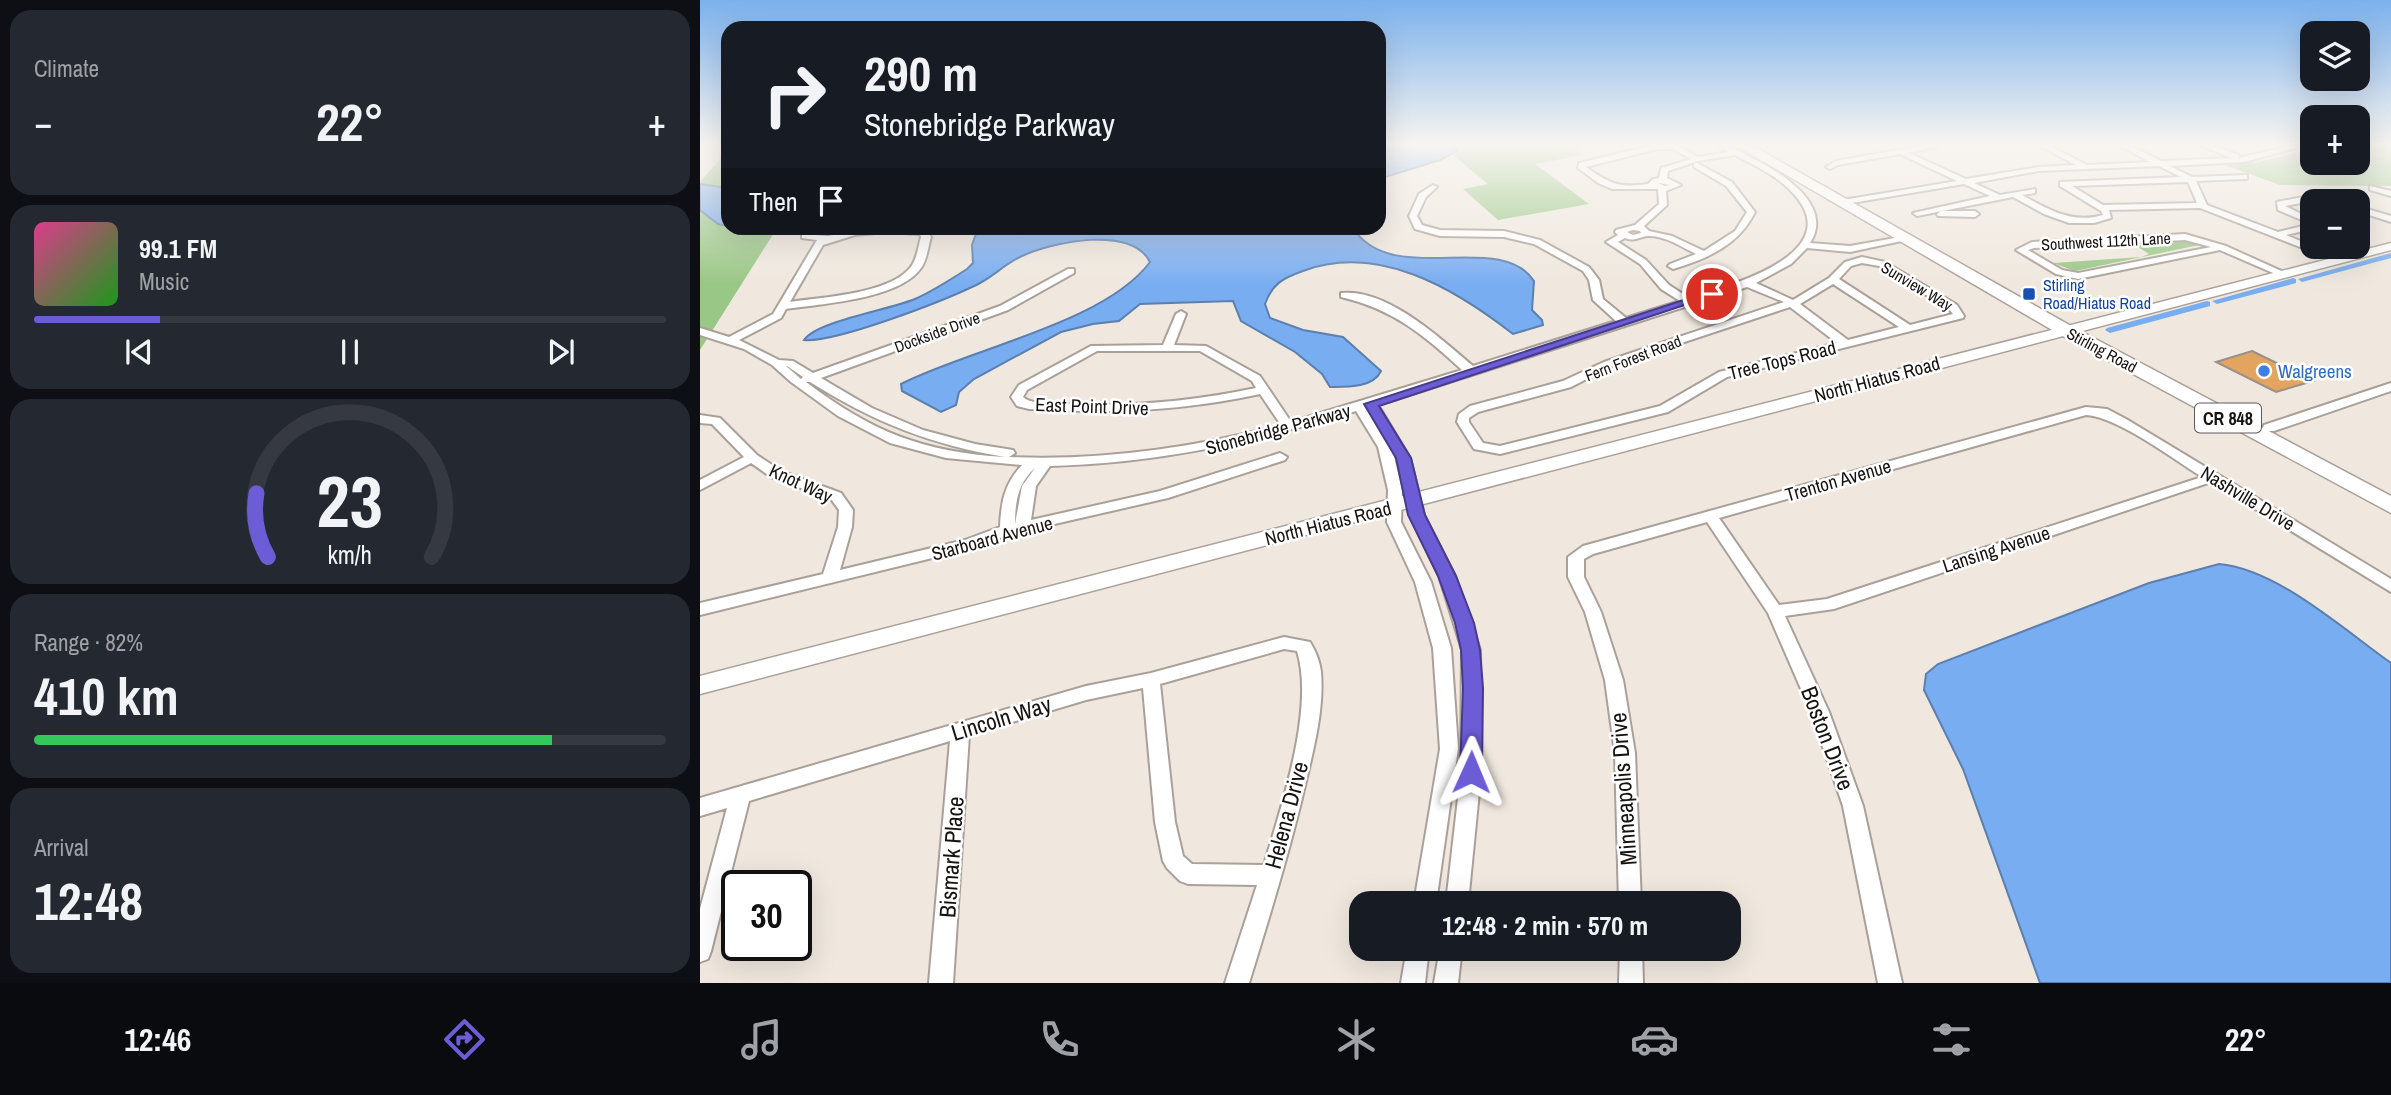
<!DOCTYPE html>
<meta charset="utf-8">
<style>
:root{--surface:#171b24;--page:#242831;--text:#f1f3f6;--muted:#9ea1a6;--line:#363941;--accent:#6c5cd6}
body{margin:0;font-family:"Archivo Narrow",sans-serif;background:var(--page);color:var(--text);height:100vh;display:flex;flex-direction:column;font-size:26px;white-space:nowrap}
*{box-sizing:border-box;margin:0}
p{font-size:23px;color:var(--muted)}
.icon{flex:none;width:38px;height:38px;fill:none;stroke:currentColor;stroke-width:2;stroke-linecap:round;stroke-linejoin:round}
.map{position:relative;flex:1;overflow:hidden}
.sheet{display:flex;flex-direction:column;gap:10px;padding:10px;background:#0d0f14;width:700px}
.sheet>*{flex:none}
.banner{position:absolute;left:21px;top:21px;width:665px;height:214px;border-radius:21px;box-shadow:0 7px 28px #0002;background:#171b24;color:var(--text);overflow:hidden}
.fabs{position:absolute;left:1600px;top:21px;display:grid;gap:14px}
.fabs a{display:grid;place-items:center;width:70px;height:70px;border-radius:14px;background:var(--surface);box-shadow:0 7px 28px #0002;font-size:35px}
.speed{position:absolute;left:21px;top:870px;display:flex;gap:14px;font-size:35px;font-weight:700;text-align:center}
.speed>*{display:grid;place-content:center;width:91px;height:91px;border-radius:50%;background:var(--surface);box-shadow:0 7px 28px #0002;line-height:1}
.speed .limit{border:4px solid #111;border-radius:10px;background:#fff;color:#111}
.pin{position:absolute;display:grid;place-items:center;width:60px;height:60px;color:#fff;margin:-30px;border:4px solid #fff;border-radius:50%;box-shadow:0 2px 7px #0007}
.me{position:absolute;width:77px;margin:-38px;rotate:1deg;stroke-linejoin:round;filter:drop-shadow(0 0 5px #0008)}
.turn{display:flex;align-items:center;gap:24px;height:147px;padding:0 28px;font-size:32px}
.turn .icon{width:91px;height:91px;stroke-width:2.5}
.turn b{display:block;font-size:49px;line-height:60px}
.then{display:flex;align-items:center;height:66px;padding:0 28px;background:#0003;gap:14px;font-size:26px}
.big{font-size:52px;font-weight:700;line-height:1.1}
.sheet .tile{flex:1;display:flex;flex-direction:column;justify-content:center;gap:10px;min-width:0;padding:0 24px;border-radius:21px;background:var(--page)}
.sheet .dial{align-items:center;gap:0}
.dial svg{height:182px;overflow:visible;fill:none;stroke:var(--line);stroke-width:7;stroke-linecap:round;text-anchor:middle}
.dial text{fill:var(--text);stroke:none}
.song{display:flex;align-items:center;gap:21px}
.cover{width:84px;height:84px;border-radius:10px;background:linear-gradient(135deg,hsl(330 70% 55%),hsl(120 70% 35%))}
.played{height:7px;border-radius:4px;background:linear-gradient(90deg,var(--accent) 20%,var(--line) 20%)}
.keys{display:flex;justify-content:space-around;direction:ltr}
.heat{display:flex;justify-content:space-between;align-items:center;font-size:38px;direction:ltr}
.charge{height:10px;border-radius:5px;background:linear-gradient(90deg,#34c759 82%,var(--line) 0)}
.trip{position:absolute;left:649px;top:891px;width:392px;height:70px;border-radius:21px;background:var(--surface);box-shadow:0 7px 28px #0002;font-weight:700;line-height:70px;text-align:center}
.tab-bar{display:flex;height:112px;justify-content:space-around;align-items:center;background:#090b0e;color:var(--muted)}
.tab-bar .icon{width:49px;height:49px}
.tab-bar .on{color:var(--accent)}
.tab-bar b{font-size:32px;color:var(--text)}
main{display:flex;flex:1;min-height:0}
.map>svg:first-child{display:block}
</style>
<main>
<section class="sheet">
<div class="tile"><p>Climate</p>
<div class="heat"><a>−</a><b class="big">22°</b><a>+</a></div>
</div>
<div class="tile">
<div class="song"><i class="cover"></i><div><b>99.1 FM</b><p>Music</p></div></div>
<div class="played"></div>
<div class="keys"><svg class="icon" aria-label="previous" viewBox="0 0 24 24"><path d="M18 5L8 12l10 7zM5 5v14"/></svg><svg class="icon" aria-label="pause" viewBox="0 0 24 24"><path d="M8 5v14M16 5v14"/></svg><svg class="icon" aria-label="next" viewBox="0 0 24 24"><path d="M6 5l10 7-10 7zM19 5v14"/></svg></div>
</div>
<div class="tile dial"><svg viewBox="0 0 100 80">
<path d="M14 69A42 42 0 1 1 86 69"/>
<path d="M14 69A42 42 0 0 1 9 41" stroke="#6c5cd6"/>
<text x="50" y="56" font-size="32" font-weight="700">23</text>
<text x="50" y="72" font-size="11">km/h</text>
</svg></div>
<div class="tile"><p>Range · 82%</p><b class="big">410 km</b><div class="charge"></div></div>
<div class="tile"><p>Arrival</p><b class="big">12:48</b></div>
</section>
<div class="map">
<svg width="1691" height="983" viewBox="0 0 1691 983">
<rect width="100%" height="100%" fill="#f0e8df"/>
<!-- green -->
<path fill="#99c785" d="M 754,146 L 891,146 L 876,150 L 883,155 L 835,164 L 889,204 L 798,220 L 763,189 L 788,184 L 753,155 L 757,151 Z
M 1657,146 L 1691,146 L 1691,186 L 1580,185 L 1525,165 L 1558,162 L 1612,149 L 1612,163 L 1657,163 Z
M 28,150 L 28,228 L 77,228 L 0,350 L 0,182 Z
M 1485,241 L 1499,245 L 1375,271 L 1353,263 L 1441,257 L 1449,254 L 1435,245 Z"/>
<!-- water -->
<path fill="#79adf1" stroke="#5b7fae" stroke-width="2" d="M 679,146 L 754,146 L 757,151 L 740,160 L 679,179 Z
M 0,184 L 28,188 L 28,226 L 18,224 L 0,210 Z
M 278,228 L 653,228 C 692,289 800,229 834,281 L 832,310 L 842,320 L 843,325 L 813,334 C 754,288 678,243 603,271 C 583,278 572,284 565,304 L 570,318 L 603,330 L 643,337 L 681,371 C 673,388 647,387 630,387 L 622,374 L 595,352 L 541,321 L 533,301 L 440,304 L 419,321 L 393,324 L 361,332 L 274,379 L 259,392 L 256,405 L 241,412 L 202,391 L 201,384 C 269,349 405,323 450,262 C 431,225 353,242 322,256 C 304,264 290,280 272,287 C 240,302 135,343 104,340 C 117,321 189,310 215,299 C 233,291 250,280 267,269 L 273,263 L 272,245 Z
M 1519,564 C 1577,569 1643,629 1691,663 L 1691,983 L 1340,983 L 1263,769 L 1224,690 L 1226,674 L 1238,664 L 1449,583 Z"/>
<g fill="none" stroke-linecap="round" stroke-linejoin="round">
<!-- canal -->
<path fill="#79adf1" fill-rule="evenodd" d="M 1691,253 L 1691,258 L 1602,282 L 1598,279 Z
M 1593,278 L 1596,279 L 1596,283 L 1517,304 L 1512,301 Z
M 1507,301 L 1510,302 L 1510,306 L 1410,333 L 1405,330 L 1407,328 Z"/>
</g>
<!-- building -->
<path fill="#e2a45f" stroke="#989089" stroke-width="2" d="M 1552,351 L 1613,381 L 1576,392 L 1516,362 Z"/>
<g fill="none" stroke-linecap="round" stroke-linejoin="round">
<defs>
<path id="minor" d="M 950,146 L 979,146 L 998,157 L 1028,152 L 1020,146 C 1033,146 1044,154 1056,160 C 1083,174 1134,206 1110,243 L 1150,246 L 1206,236 L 1211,239 L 1150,252 L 1107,248 L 1091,264 L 1056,283 L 1093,300 L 1129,278 L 1145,262 L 1162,257 L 1185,262 L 1257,305 L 1264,316 L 1263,318 L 1027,377 L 968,412 L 800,454 L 774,449 L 757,422 L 759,414 L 770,406 L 863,381 L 904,362 L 1084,302 L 1047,287 L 678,405 L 710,458 L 724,515 L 755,576 L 780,650 L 781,772 L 768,903 L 746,903 L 761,772 L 762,650 L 739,576 L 710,515 L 696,458 L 693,452 L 702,490 L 701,522 L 731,582 L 751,648 L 758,749 L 736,903 L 714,903 L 740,749 L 733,648 L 715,582 L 687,522 L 688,490 L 678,447 L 656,411 C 552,442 460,463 350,466 L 336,486 L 331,520 L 460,491 L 580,453 L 587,457 L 585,460 L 468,498 L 311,534 L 269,549 L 0,615 L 0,603 L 123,574 L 138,527 L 139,510 L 131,499 L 71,477 L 51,463 L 0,490 L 0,480 L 44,457 L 12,424 L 0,423 L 0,415 L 20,418 L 57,455 L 81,471 L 141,493 L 153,510 L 152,527 L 140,570 L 265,540 L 300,527 C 301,503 304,484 322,465 L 246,458 L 190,443 L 138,416 L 91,382 L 72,365 L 44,349 L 0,335 L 0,328 L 29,337 L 73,314 L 117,240 L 102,238 L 102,234 L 128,236 L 173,228 L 216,228 L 227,230 L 231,237 C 228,247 227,260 221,268 C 200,299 121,304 86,309 L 81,318 L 39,340 L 79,360 L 93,361 L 113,373 L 300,306 L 368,269 L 374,269 L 374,273 L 308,310 L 121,378 L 172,408 L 223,430 L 275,444 L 313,450 L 315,453 L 309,457 C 401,461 492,448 581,425 L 560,394 C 483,411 407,414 329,409 L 317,406 L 311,397 L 319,385 L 391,346 L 463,345 L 476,314 L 481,311 L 486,314 L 474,345 L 506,346 L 560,376 L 591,422 L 762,370 C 724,335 693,309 641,297 L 641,293 C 687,288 741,339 773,366 L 916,321 L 893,300 L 889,280 L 883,271 L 834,244 L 804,237 L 740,236 L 715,229 L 709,216 L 719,194 L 733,185 L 737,187 L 726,197 L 717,216 L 722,225 L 740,230 L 804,231 L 840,240 L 889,267 L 899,280 L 903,299 L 926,318 L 980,301 L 961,289 L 940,264 L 906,242 L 918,235 L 915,232 L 916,230 L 935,225 L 959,204 L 958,189 L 912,189 L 898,183 L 878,168 L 879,163 ZM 957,149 L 973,149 L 991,159 L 961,168 L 959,178 L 953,179 L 948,184 C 919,188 910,184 886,167 ZM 1035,155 C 1053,165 1074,174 1089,189 C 1154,252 1032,285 989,298 L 969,285 L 946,260 L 918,242 L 925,238 C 934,242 939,237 948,236 C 964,235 982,247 996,254 L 970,264 L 968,266 L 973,269 C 1007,259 1039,245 1055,212 L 1032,182 L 997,163 L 994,163 L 994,167 L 1026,186 L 1047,212 L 1035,231 L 1004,251 L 972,236 L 949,231 L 944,226 L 967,205 L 966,191 L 981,185 L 967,178 L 968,171 L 998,161 ZM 958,183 L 970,185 L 965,186 ZM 933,230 L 940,231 L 941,233 L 933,235 L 927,232 ZM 186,232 L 220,234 L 221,237 C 218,247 217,260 210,268 C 189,294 122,297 90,302 L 123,245 L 155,235 ZM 1162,263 L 1179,266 L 1249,309 L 1253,314 L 1210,325 L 1139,279 L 1151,266 ZM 1133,284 L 1199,327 L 1148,340 L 1100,304 ZM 1090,307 L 1137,343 L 1019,372 L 960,406 L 800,446 L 783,443 L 769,422 L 769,418 L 778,412 L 871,387 L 912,366 ZM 397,351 L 500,351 L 552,381 L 556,388 C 489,402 421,408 353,403 C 344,402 330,404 323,397 L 327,390 ZM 86,366 L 87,366 L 103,377 L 101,379 ZM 106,382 L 110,382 C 174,422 231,445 305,457 C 223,452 172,432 106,382 ZM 335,468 L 322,486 L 315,524 C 315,502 318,483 335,468 Z
M 1220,146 L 1239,146 L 1209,153 L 1266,179 L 1338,167 L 1376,165 L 1340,146 L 1350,146 L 1387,165 L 1450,162 L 1421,146 L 1431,146 L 1461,161 L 1532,158 L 1501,146 L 1513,146 L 1539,155 L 1539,158 L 1589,146 L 1603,146 L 1544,162 L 1470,166 L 1492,177 L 1547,175 L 1547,179 L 1544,179 L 1496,181 L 1507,205 L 1578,232 L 1607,225 L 1604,221 L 1578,210 L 1577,202 L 1613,195 L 1639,201 L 1613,201 L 1585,206 L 1612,219 L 1612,229 L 1586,235 L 1603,242 L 1603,246 L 1600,247 L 1500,208 L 1409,210 L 1411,218 L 1394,223 L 1369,223 L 1344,214 L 1313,197 L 1217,216 L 1213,213 L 1290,196 L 1264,184 L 1140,205 L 1139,203 L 1143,200 L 1257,181 L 1200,154 L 1138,165 L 1130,169 L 1126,167 L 1136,161 ZM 1459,166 L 1481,177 L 1360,182 L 1360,186 L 1401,211 L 1403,215 C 1372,224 1349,210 1322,195 L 1335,193 L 1335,189 L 1300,195 L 1274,183 L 1338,171 ZM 1488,182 L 1497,203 L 1403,205 L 1372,186 Z
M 1670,186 L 1691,191 L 1691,196 L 1670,190 Z
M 1657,206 L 1691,216 L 1691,222 L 1657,211 Z
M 1241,211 L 1275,211 L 1279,214 L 1275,217 L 1238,216 L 1237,214 Z
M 1485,234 L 1526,246 L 1588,274 L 1580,276 L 1520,250 L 1378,279 L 1356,274 L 1316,250 L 1332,242 ZM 1485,240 L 1511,247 L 1378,273 L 1362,270 L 1328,250 L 1334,248 Z
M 1691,383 L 1691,391 L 1574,431 L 1564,431 L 1563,428 L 1564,425 Z
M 1386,407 L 1407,409 L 1426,419 L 1691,579 L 1691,592 L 1511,482 L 1134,609 L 1085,616 L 1129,712 L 1163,806 L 1202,983 L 1178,983 L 1143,806 L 1111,712 L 1068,613 L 1007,522 L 893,554 L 884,559 L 884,577 L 901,612 L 923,680 L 935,753 L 941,903 L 919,903 L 915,753 L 905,680 L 885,612 L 868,577 L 868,557 L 883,546 ZM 1386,415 C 1418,417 1473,459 1502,477 L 1127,599 L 1079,605 L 1019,518 Z
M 584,637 L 610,642 C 615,650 620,662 621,672 C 624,706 615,744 607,777 C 591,847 570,915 549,983 L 525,983 L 557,885 L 488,884 L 480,881 L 467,868 L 463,861 L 455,822 L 443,688 L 386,700 L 269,735 L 253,983 L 229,983 L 250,741 L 49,801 L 11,951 L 8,959 L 0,962 L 0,909 L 27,808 L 0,816 L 0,798 L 386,686 L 451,673 ZM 584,649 L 597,651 C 615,709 581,807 564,865 L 492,864 L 483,856 L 475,822 L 460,684 Z
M 707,948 L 729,948 L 725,983 L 701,983 Z
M 740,948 L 762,948 L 758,983 L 734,983 Z
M 920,948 L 942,948 L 943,983 L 919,983 Z"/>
<path id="tertiary" d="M 1691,243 L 1691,250 L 0,694 L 0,676 Z"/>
<path id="primary" d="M 1037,146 L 1053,146 L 1371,326 L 1691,496 L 1691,513 L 1359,334 Z"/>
</defs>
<!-- minor casing -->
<use href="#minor" stroke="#a9a199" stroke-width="4"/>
<!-- tertiary casing -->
<use href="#tertiary" stroke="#a9a199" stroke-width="3"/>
<!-- primary casing -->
<use href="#primary" stroke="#a9a199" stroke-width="3"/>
<!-- minor -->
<use href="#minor" fill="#fff" fill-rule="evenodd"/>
<!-- tertiary -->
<use href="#tertiary" fill="#fff" fill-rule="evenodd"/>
<!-- primary -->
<use href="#primary" fill="#fff" fill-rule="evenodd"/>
</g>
<!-- sky -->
<linearGradient id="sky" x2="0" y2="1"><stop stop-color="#7bb1ec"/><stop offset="0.51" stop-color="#f8f5f1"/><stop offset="1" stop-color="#f8f5f1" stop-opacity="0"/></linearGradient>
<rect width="1691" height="284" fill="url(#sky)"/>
<!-- route -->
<path fill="#6c5cd6" stroke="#463c8b" stroke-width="2" d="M 1008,292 L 1018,294 L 679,406 L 711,458 L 725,515 L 756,576 L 774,623 L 780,650 L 783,688 L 782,772 L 779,779 L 771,782 L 763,779 L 760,772 L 763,688 L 761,650 L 755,623 L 738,576 L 708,515 L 696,458 L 664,404 Z"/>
<!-- markers -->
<rect fill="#1a4fb4" stroke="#fff" stroke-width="2.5" x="1322" y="287" width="14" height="14" rx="3.5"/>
<circle fill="#3f7fe0" stroke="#fff" stroke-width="2.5" cx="1564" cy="371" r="7"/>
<g text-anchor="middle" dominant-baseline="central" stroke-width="5" stroke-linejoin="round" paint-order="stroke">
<!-- far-street labels -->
<g font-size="16" fill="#161310" stroke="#fff">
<text transform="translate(1406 241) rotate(-3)">Southwest 112th Lane</text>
<text transform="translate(1217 286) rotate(31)">Sunview Way</text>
<text transform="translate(237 332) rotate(-20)">Dockside Drive</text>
<text transform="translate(1402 350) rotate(28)">Stirling Road</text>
<text transform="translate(933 358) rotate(-21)">Fern Forest Road</text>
</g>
<!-- far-transit labels -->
<g font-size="16" fill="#164399" stroke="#fff" text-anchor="start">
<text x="1343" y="285">Stirling<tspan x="1343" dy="18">Road/Hiatus Road</tspan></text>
</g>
<!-- shield labels -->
<rect fill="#fff" stroke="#5c5a58" stroke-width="2" x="1495" y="403.5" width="66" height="29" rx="5"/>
<g font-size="18" font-weight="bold" fill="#161310">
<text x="1528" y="418">CR 848</text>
</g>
<!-- street labels -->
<g font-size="19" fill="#161310" stroke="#fff">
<text transform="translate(1082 360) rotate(-14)">Tree Tops Road</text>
<text transform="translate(1177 379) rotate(-15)">North Hiatus Road</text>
<text transform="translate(392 406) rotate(2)">East Point Drive</text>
<text transform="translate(578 429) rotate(-15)">Stonebridge Parkway</text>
<text transform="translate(1138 480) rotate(-16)">Trenton Avenue</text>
<text transform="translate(101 483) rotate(25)">Knot Way</text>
<text transform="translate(1548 498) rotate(31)">Nashville Drive</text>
<text transform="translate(628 523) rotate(-14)">North Hiatus Road</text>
<text transform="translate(292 538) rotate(-15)">Starboard Avenue</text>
<text transform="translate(1296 549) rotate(-18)">Lansing Avenue</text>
</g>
<!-- shop labels -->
<g font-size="19" fill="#366cbe" stroke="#fff" text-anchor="start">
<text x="1578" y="371">Walgreens</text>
</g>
<!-- near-street labels -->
<g font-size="23" fill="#161310" stroke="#fff">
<text transform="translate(301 718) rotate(-17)">Lincoln Way</text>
<text transform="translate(1128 738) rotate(69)">Boston Drive</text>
<text transform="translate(923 789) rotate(-94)">Minneapolis Drive</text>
<text transform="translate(586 815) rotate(-75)">Helena Drive</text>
<text transform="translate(251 857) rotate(-86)">Bismark Place</text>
</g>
</g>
</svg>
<div class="fabs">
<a><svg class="icon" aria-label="layers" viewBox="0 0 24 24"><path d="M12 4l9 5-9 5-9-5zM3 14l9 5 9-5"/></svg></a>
<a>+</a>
<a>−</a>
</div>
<div class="speed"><div class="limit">30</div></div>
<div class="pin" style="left:1012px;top:294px;background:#d93025"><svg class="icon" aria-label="arrive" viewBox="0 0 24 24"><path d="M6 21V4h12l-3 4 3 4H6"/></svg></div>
<svg class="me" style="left:771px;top:772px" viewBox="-20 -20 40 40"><path d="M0-17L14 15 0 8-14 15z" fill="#6c5cd6" stroke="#fff" stroke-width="4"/></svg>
<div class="trip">12:48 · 2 min · 570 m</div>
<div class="banner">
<div class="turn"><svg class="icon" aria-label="right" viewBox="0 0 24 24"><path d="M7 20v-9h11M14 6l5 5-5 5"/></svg><div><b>290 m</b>Stonebridge Parkway</div></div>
<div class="then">Then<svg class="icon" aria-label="arrive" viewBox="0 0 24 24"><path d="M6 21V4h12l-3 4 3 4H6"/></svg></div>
</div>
</div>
</main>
<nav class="tab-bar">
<b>12:46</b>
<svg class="icon on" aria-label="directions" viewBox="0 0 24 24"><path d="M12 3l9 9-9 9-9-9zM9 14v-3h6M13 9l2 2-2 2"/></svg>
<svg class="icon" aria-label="music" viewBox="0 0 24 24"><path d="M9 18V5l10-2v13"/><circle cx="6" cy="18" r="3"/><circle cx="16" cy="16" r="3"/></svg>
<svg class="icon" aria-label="phone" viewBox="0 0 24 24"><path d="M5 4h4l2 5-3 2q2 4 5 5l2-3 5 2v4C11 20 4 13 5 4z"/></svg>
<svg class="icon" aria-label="climate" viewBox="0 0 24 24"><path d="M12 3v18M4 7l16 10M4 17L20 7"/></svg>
<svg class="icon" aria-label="car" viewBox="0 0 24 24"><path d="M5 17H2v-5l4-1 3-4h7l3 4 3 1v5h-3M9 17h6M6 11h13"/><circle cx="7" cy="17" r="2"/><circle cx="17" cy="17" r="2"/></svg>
<svg class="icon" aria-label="filters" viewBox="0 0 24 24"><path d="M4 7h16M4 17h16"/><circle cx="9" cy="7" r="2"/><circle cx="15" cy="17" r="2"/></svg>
<b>22°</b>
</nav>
